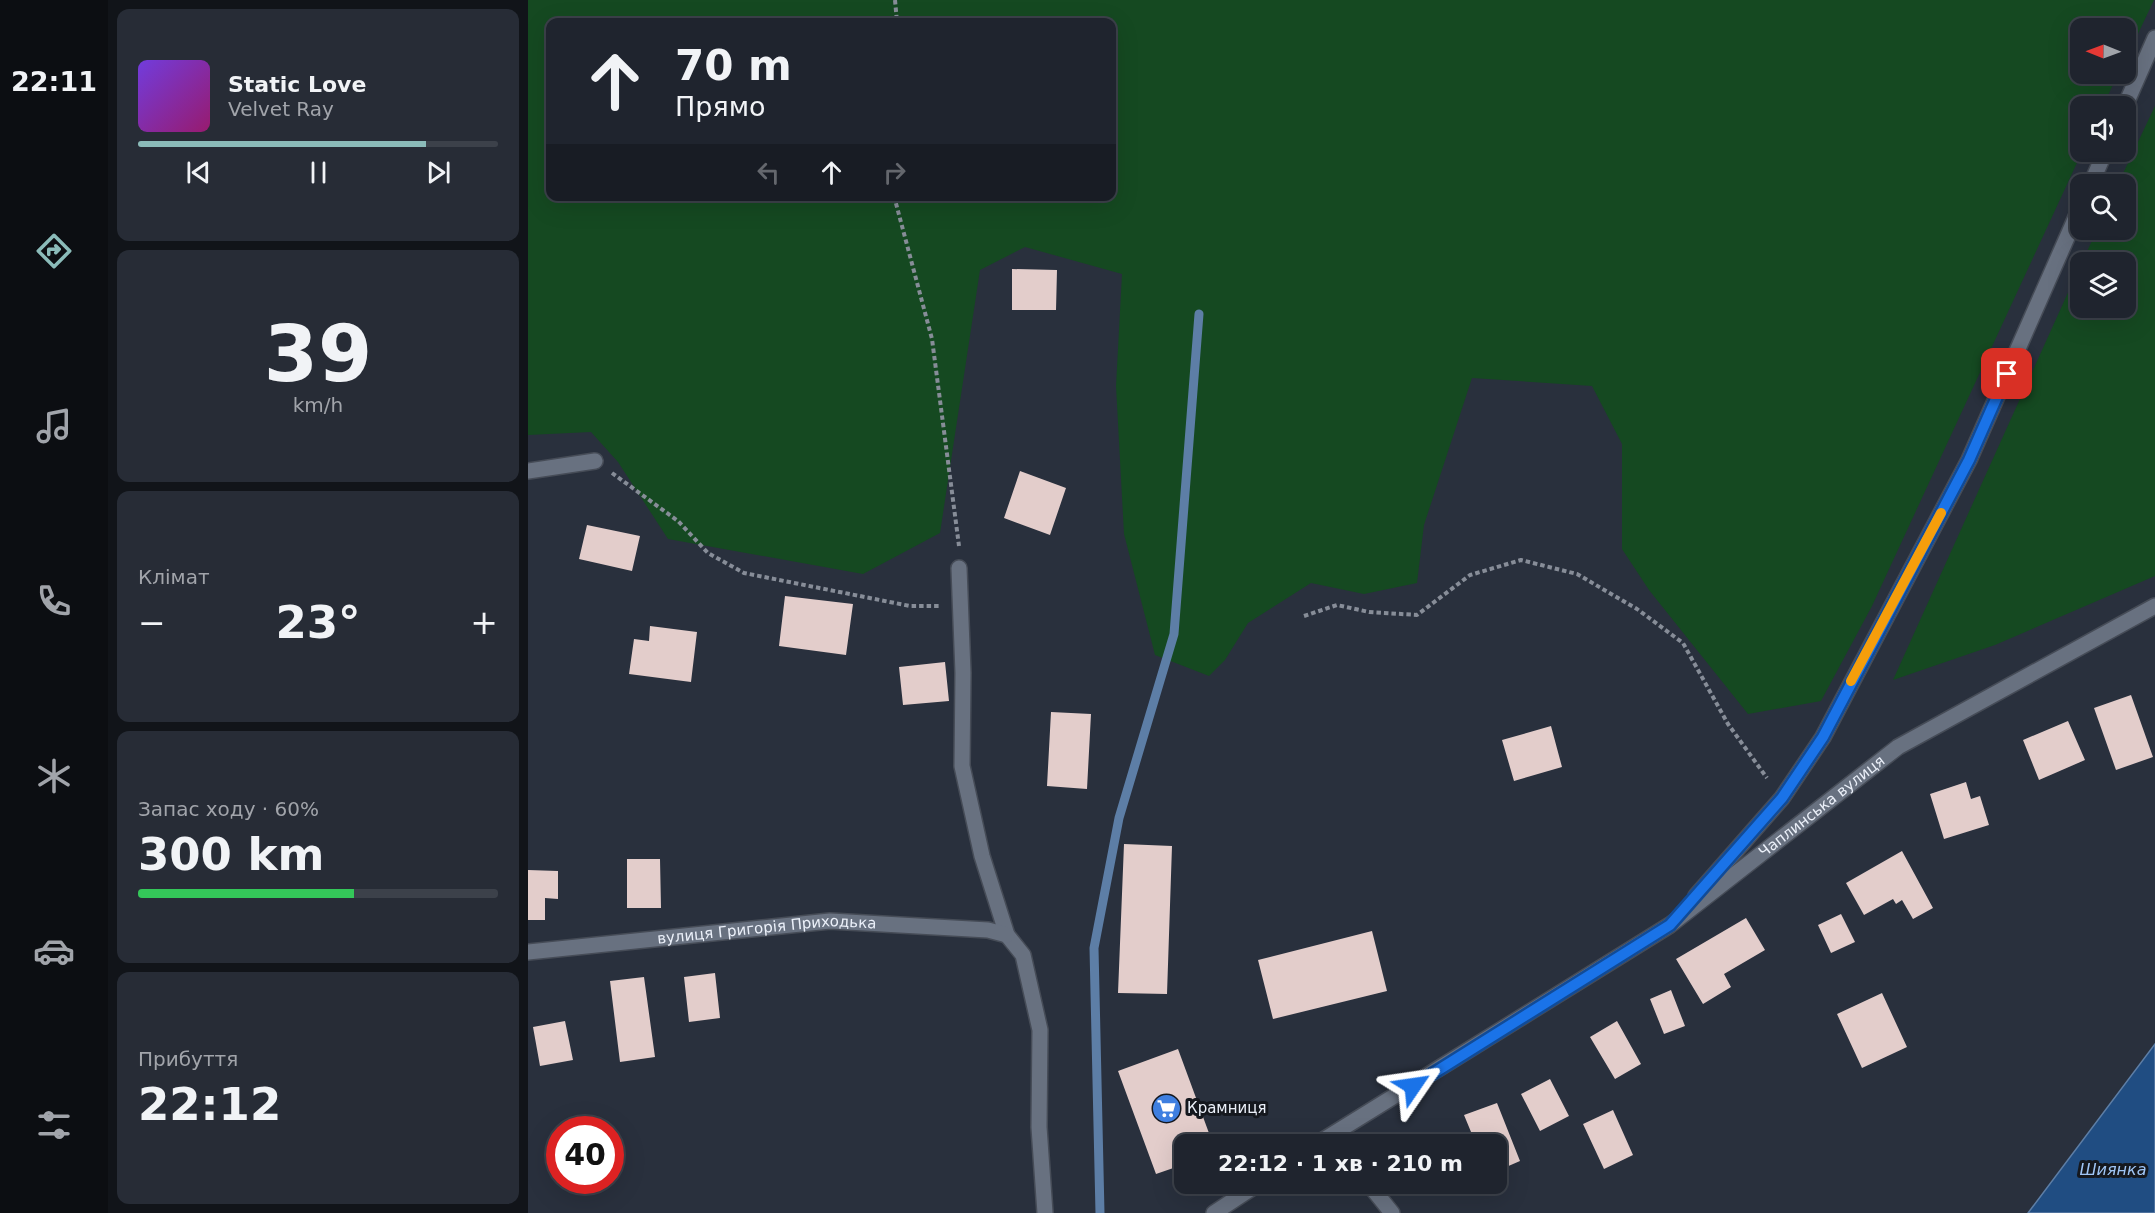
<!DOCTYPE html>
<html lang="uk">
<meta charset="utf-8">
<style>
:root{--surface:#1f242e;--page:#272c36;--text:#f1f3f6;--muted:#a1a4aa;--line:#3c414a;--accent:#8bbbb9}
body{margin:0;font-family:"DejaVu Sans",sans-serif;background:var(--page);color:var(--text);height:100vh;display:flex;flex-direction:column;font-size:22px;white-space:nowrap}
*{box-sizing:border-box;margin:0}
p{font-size:20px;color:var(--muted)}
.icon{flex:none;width:33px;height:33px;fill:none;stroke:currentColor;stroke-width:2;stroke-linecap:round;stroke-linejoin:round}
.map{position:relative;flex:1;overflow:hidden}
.details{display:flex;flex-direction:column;gap:9px;padding:9px;background:#111419;width:420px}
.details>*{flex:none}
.top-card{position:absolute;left:18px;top:18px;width:570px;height:183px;border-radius:12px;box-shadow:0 6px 24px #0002,0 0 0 2px var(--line);background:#1f242e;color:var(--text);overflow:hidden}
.needle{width:39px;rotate:271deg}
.tools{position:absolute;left:1542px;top:18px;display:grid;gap:12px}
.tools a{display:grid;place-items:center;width:66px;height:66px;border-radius:12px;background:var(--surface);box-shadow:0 6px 24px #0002,0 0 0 2px var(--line);font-size:30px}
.speed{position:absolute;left:18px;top:1116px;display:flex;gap:12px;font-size:30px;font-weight:700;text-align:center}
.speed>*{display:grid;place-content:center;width:78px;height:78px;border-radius:50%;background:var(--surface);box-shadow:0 6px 24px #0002,0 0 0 2px var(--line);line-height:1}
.speed .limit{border:9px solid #d22;background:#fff;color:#111}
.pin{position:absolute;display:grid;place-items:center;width:51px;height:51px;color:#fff;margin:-26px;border-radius:12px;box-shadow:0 3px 9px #0006}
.me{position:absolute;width:66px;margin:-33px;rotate:58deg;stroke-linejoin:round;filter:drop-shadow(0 0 4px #0008)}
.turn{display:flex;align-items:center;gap:21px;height:126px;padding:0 30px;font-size:27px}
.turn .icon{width:78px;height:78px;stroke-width:2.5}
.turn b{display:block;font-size:42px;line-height:51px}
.lanes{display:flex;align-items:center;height:57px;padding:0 30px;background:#0003;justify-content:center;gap:30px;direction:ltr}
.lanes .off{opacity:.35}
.big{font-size:45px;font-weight:700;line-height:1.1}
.details .card{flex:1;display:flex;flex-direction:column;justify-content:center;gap:9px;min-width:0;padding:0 21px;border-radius:12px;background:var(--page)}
.details .dial{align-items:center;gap:0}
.dial b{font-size:78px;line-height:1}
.song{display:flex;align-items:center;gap:18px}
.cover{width:72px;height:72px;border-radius:9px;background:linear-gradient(135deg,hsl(260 70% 55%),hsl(320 70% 35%))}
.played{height:6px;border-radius:3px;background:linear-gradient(90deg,var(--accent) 80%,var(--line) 80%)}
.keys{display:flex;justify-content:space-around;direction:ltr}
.heat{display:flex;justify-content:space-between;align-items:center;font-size:33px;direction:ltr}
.charge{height:9px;border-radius:4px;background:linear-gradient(90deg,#34c759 60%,var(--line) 0)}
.trip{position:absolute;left:646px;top:1134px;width:333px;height:60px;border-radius:12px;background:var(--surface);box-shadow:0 6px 24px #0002,0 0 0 2px var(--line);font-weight:700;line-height:60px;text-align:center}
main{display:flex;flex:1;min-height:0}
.dock{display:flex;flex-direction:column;width:108px;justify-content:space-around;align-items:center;background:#0c0e12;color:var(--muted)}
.dock .icon{width:42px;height:42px}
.dock .active{color:var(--accent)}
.dock b{font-size:27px;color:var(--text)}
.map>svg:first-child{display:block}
</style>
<main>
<nav class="dock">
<b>22:11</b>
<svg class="icon active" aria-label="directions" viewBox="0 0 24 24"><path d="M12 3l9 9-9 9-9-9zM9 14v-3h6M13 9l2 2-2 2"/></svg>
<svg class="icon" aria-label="music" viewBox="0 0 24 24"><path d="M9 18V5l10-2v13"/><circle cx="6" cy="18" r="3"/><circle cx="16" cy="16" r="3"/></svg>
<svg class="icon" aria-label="phone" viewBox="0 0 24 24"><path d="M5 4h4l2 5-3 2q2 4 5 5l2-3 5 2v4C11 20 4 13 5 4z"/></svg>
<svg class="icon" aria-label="climate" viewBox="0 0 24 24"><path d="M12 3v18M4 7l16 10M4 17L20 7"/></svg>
<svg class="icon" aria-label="car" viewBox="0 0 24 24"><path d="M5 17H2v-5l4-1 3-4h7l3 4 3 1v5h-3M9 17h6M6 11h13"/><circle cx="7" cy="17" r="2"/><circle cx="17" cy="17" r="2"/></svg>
<svg class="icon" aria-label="filters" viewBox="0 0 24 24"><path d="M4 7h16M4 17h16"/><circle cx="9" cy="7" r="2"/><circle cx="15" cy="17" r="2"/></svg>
</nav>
<section class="details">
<div class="card">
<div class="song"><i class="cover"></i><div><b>Static Love</b><p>Velvet Ray</p></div></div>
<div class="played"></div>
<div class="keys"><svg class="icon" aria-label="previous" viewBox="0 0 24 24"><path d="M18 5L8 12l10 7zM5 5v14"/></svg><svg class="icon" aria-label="pause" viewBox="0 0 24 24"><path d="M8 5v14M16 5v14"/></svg><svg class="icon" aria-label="next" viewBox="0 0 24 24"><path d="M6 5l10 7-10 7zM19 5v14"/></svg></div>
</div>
<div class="card dial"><b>39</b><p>km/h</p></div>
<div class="card"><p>Клімат</p>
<div class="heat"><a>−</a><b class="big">23°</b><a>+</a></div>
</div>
<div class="card"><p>Запас ходу · 60%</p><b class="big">300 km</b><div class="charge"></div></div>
<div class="card"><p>Прибуття</p><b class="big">22:12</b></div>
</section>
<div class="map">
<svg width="1627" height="1213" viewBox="0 0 1627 1213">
<rect width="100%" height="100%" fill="#29303d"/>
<!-- green -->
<path fill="#154921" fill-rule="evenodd" d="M 0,0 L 1626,0 L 1598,59 L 1598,28 L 1552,28 L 1552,74 L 1590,74 L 1575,106 L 1552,106 L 1554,152 L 1344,606 L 1293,701 L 1220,714 L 1121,590 L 1094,549 L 1094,444 L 1064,386 L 944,378 L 896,525 L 889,583 L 836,594 L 783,583 L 720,623 L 697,660 L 681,676 L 627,655 L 596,534 L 588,386 L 594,274 L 497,247 L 452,270 L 412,533 L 335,574 L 140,539 L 90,462 L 63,432 L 0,435 ZM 22,22 L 584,22 L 584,196 L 22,196 Z
M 1627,106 L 1627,576 L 1467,645 L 1365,680 L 1552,266 L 1552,308 L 1598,308 L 1598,262 L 1554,262 L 1569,230 L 1598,230 L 1598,184 L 1590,184 Z"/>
<!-- water -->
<path fill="#204d82" stroke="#5d7ea6" stroke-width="1.5" d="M 1627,1044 L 1627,1213 L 1500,1213 Z"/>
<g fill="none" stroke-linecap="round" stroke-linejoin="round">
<!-- stream -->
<path stroke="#5d7ea6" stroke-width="9" d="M 572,1213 L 566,948 L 591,818 L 646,634 L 671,314"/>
</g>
<!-- building -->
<path fill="#e3cdcb" d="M 484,269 L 529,270 L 528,310 L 484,310 Z
M 492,471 L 538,488 L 522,535 L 476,518 Z
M 59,525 L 112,536 L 104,571 L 51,559 Z
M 257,596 L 325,604 L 318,655 L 251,646 Z
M 122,626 L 169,632 L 163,682 L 101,674 L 106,639 L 121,641 Z
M 417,662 L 421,701 L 375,705 L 371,667 Z
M 1603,695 L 1625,757 L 1588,770 L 1566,708 Z
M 523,712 L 563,714 L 559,789 L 519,786 Z
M 1540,721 L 1557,760 L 1511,780 L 1495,740 Z
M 1023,726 L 1034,767 L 986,781 L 974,740 Z
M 1438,782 L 1443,799 L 1452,796 L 1461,825 L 1416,839 L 1402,794 Z
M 596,844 L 644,846 L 639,994 L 590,993 Z
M 1374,851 L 1405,908 L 1385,919 L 1374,900 L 1368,904 L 1365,899 L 1336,915 L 1318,883 Z
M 99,859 L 132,859 L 133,908 L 99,908 Z
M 0,870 L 30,871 L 30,899 L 17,898 L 17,920 L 0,920 Z
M 1313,914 L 1327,942 L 1303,953 L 1290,925 Z
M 1218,918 L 1237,950 L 1196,974 L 1203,987 L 1175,1004 L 1148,959 Z
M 844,931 L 859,991 L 745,1019 L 730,960 Z
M 187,973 L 192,1018 L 161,1022 L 156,977 Z
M 116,977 L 127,1057 L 92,1062 L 82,981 Z
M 1143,990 L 1157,1026 L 1136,1034 L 1122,999 Z
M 1354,993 L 1379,1047 L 1334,1068 L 1309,1014 Z
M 37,1021 L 45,1060 L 12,1066 L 5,1027 Z
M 1089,1021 L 1113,1064 L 1087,1079 L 1062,1037 Z
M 650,1049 L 685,1144 L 657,1144 L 657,1164 L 628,1174 L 590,1071 Z
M 1022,1079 L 1041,1116 L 1012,1131 L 993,1094 Z
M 969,1103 L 992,1161 L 969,1171 L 969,1144 L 948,1144 L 936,1115 Z
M 1085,1110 L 1105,1155 L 1076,1169 L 1055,1124 Z"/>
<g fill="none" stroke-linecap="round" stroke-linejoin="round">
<defs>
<g id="minor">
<path d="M 1597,106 L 1627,38"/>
<path d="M 1563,184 L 1577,152"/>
<path d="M 0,471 L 67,461"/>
<path d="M 431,568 L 435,673 L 434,766 L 454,856 L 479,935 L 495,955 L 512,1030 L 511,1127 L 517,1213"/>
<path d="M 1168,896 L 1254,798 L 1295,737 L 1441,460 L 1552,208"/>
<path id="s1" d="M 0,952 L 302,921 L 460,930 L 479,935"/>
<path id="s2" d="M 789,1144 L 1142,925 L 1370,747 L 1627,606"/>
<path d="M 835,1184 L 844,1188 L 864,1213"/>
<path d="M 686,1213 L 730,1184"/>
</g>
</defs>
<!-- minor casing -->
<use href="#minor" stroke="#464c57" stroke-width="18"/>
<!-- path -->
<path stroke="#878d98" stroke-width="4" stroke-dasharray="4.5 3" stroke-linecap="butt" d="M 367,0 L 369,22
M 366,196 L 404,339 L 431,546
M 84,473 L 150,521 L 180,553 L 216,573 L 382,606 L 411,606
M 776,616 L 809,605 L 841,612 L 889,615 L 942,575 L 993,560 L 1049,574 L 1109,609 L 1155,643 L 1200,724 L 1239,778"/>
<!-- minor -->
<use href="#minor" stroke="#687180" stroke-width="15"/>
</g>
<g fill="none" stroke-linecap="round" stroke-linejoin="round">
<defs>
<path id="route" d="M 885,1086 L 1142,925 L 1254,798 L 1295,737 L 1441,460 L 1479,374"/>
</defs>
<!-- route casing -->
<use href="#route" stroke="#114b97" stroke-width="15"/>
<!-- route -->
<use href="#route" stroke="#1a73e8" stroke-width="10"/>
<!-- slow -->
<path stroke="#f59e0b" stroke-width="10" d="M 1323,681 L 1413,513"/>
</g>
<!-- icons -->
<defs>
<symbol id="supermarket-disc" viewBox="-11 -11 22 22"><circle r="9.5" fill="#3f7fe0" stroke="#15181e"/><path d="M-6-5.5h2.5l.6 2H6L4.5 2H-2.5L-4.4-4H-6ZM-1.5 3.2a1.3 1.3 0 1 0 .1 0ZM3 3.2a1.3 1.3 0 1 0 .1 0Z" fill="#fff"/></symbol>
</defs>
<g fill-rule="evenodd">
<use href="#supermarket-disc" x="622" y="1092" width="33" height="33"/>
</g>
<g text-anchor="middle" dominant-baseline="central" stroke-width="6" stroke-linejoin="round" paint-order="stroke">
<!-- street labels -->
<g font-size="15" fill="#ebf0f9" stroke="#15181e">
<text stroke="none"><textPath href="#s2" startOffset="608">Чаплинська вулиця</textPath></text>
<text stroke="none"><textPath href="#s1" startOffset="240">вулиця Григорія Приходька</textPath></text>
</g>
<!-- poi labels -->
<g font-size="15" fill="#ebf0f9" stroke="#15181e" text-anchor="start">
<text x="659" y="1108">Крамниця</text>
</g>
<!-- water labels -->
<g font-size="16" font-style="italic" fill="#9fc5f5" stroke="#15181e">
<text x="1585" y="1169">Шиянка</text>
</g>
</g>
</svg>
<div class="tools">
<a><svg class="needle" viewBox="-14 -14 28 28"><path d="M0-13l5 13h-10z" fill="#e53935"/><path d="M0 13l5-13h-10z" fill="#a1a4aa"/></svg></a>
<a><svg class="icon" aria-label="sound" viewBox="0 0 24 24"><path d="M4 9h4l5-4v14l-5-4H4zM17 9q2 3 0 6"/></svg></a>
<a><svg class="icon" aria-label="search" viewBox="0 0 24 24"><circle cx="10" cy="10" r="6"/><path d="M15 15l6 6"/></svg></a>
<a><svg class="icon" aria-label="layers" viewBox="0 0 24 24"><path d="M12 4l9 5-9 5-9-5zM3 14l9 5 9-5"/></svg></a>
</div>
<div class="speed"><div class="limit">40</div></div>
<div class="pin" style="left:1479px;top:374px;background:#d93025"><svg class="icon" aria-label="arrive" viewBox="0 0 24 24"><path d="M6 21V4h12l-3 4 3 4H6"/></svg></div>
<svg class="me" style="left:885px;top:1086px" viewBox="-20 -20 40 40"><path d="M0-17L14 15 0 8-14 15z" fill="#1a73e8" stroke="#fff" stroke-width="4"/></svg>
<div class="trip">22:12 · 1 хв · 210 m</div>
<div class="top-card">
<div class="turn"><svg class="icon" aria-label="ahead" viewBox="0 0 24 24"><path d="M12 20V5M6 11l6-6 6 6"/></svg><div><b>70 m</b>Прямо</div></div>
<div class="lanes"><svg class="icon off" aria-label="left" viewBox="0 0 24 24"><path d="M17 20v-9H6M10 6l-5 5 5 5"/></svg><svg class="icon" aria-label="ahead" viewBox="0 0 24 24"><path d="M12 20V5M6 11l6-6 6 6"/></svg><svg class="icon off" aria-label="right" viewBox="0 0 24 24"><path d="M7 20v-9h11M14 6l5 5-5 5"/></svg></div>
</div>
</div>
</main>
